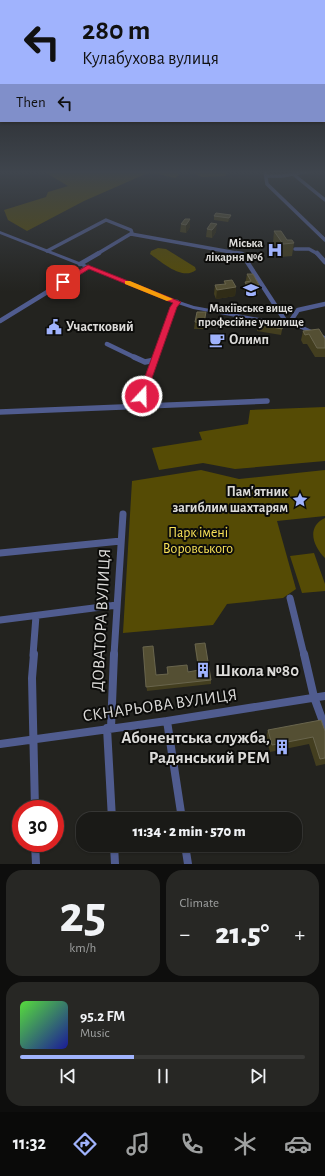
<!DOCTYPE html>
<meta charset="utf-8">
<style>
:root{--surface:#1a1a17;--page:#272724;--text:#f1f3f6;--muted:#9fa1a1;--line:#383836;--accent:#a0b3fd}
body{margin:0;font-family:"Alegreya Sans",sans-serif;background:var(--page);color:var(--text);height:100vh;display:flex;flex-direction:column;font-size:15px;white-space:nowrap}
*{box-sizing:border-box;margin:0}
p{font-size:13px;color:var(--muted)}
.icon{flex:none;width:22px;height:22px;fill:none;stroke:currentColor;stroke-width:2;stroke-linecap:round;stroke-linejoin:round}
.map{position:relative;height:864px;overflow:hidden}
.panel{display:flex;flex-direction:column;gap:6px;padding:6px;background:#0e0e0d;flex:1}
.panel>*{flex:none}
.hud{position:absolute;left:0px;top:0px;width:325px;height:122px;box-shadow:0 1px 3px #0004,0 0 0 1px var(--line);background:#a0b3fd;color:#111;overflow:hidden}
.speed{position:absolute;left:12px;top:800px;display:flex;gap:8px;font-size:20px;font-weight:700;text-align:center}
.speed>*{display:grid;place-content:center;width:52px;height:52px;border-radius:50%;background:var(--surface);box-shadow:0 1px 3px #0004,0 0 0 1px var(--line);line-height:1}
.speed .limit{border:6px solid #d22;background:#fff;color:#111}
.pin{position:absolute;display:grid;place-items:center;width:34px;height:34px;color:#fff;margin:-17px;border-radius:8px;box-shadow:0 2px 6px #0006}
.me{position:absolute;width:44px;margin:-22px;rotate:21deg;stroke-linejoin:round;filter:drop-shadow(0 0 3px #0008)}
.turn{display:flex;align-items:center;gap:14px;height:84px;padding:0 16px;font-size:18px}
.turn .icon{width:52px;height:52px;stroke-width:2.5}
.turn b{display:block;font-size:28px;line-height:34px}
.then{display:flex;align-items:center;height:38px;padding:0 16px;background:#0003;gap:8px;font-size:15px}
.big{font-size:30px;font-weight:800;line-height:1.1}
.panel .widget{flex:1;display:flex;flex-direction:column;justify-content:center;gap:6px;min-width:0;padding:0 14px;border-radius:16px;background:var(--page)}
.panel .dial{align-items:center;gap:0}
.dial b{font-size:52px;line-height:1}
.song{display:flex;align-items:center;gap:12px}
.cover{width:48px;height:48px;border-radius:6px;background:linear-gradient(135deg,hsl(110 70% 55%),hsl(240 70% 35%))}
.played{height:4px;border-radius:2px;background:linear-gradient(90deg,var(--accent) 40%,var(--line) 40%)}
.keys{display:flex;justify-content:space-around;direction:ltr}
.heat{display:flex;justify-content:space-between;align-items:center;font-size:22px;direction:ltr}
.panel .tiles{flex:1;display:grid;gap:6px;grid-template-columns:1fr 1fr}
.widget:last-child{grid-column:span 2}
.trip{position:absolute;left:76px;top:812px;width:226px;height:40px;border-radius:16px;background:var(--surface);box-shadow:0 1px 3px #0004,0 0 0 1px var(--line);font-weight:800;line-height:40px;text-align:center}
.tabs{display:flex;height:64px;justify-content:space-around;align-items:center;background:#0a0a09;color:var(--muted)}
.tabs .icon{width:28px;height:28px}
.tabs .selected{color:var(--accent)}
.tabs b{font-size:18px;color:var(--text)}
.map>svg:first-child{display:block}
</style>
<div class="map">
<svg width="325" height="864" viewBox="0 0 325 864">
<rect width="100%" height="100%" fill="#23231f"/>
<!-- green -->
<path fill="#554b05" d="M 43,171 L 187,171 L 177,172 L 179,175 L 175,178 L 150,172 L 84,201 L 27,231 L 8,220 L 4,210 L 46,197 L 48,192 L 68,186 Z
M 189,171 L 225,171 L 226,176 L 202,177 Z
M 158,248 L 166,249 L 195,267 L 196,270 C 182,281 162,262 150,254 L 151,251 Z
M 325,407 L 325,461 L 235,469 L 203,463 L 159,470 L 152,448 L 202,440 L 199,432 L 248,424 L 250,410 Z
M 201,470 L 239,479 L 325,470 L 325,516 L 277,521 L 296,589 L 283,598 L 227,604 L 213,625 L 123,633 L 132,481 Z
M 325,518 L 325,558 C 313,546 306,527 325,518 Z
M 314,553 L 325,584 L 325,591 L 302,593 L 290,556 Z"/>
<g fill="none" stroke-linecap="round" stroke-linejoin="round">
<!-- minor-far4 -->
<path stroke="#505c8f" stroke-width="3.5" d="M 265,171 L 267,184 L 325,240
M 293,174 L 325,200
M 266,176 L 282,176 L 310,171
M 131,234 L 242,254
M 295,249 L 309,249 L 318,254
M 47,251 L 106,220 L 131,230 L 132,233 L 97,254"/>
<!-- minor-far3 -->
<path stroke="#505c8f" stroke-width="4.5" d="M 236,253 L 242,254 L 288,325
M 317,253 L 325,262
M 80,264 L 99,253
M 0,321 L 88,267
M 288,325 L 298,310 L 325,304
M 107,344 L 136,358
M 155,358 L 173,307 L 177,302"/>
<!-- minor-far2 -->
<path stroke="#505c8f" stroke-width="5.5" d="M 134,357 L 145,362 L 155,360
M 138,406 L 155,357
M 0,412 L 267,401"/>
<!-- minor-far1 -->
<path stroke="#505c8f" stroke-width="7" d="M 0,553 L 121,541
M 290,598 L 304,655
M 0,620 L 117,605
M 33,655 L 36,616
M 114,655 L 123,514"/>
<!-- minor -->
<path stroke="#505c8f" stroke-width="8" d="M 34,654 L 32,678 L 35,809
M 304,654 L 314,697 L 325,727
M 167,721 L 182,819
M 107,728 L 112,819
M 111,728 L 114,654
M 0,744 L 167,721 L 325,696
M 35,843 L 36,864
M 114,845 L 115,864
M 185,845 L 188,864"/>
<!-- tertiary -->
<path fill="#505c8f" fill-rule="evenodd" d="M 0,231 L 179,301 L 194,306 L 303,326 L 325,336 L 325,340 L 301,329 L 193,309 L 175,303 L 0,234 Z"/>
</g>
<!-- wall -->
<path fill="#433e1f" d="M 231,215 L 230,219 L 228,222 L 214,220 L 214,216 Z
M 190,219 L 190,227 L 186,233 L 180,232 L 181,224 Z
M 211,223 L 216,232 L 212,238 L 206,237 L 207,229 Z
M 274,231 L 287,240 L 294,243 L 292,256 L 281,257 L 273,243 Z
M 247,274 L 259,285 L 258,294 L 246,295 L 244,291 Z
M 224,281 L 236,287 L 235,296 L 216,299 L 214,294 L 215,285 L 224,285 Z
M 206,319 L 204,329 L 194,329 L 195,322 Z
M 258,324 L 283,325 L 281,335 L 257,331 Z
M 303,331 L 325,339 L 325,357 L 315,357 L 307,344 L 303,344 L 301,340 Z
M 195,644 L 211,680 L 211,684 L 147,691 L 143,647 L 156,675 L 167,674 L 167,667 L 188,672 L 198,670 L 195,648 Z
M 268,730 L 325,731 L 325,764 L 316,766 L 309,744 L 270,752 L 266,737 Z"/>
<!-- shaded-wall -->
<path fill="#302c17" d="M 231,215 L 230,219 L 228,222 L 229,218 Z
M 190,219 L 190,227 L 186,233 L 186,225 Z
M 217,224 L 216,232 L 212,238 L 212,230 Z
M 236,287 L 235,296 L 216,299 L 217,290 Z
M 206,312 L 206,319 L 204,329 L 204,323 Z"/>
<!-- building -->
<path fill="#544f33" stroke="#69654d" d="M 216,213 L 231,215 L 229,218 L 214,216 Z
M 185,219 L 190,219 L 186,225 L 181,224 Z
M 211,223 L 217,224 L 212,230 L 207,229 Z
M 274,231 L 281,231 L 287,240 L 292,240 L 294,243 L 283,244 Z
M 247,274 L 253,274 L 259,285 L 247,286 L 245,282 L 251,281 Z
M 232,280 L 236,287 L 217,290 L 215,285 L 226,284 L 224,281 Z
M 197,312 L 206,312 L 204,323 L 195,322 Z
M 259,320 L 283,325 L 282,329 L 258,324 Z
M 319,329 L 325,339 L 325,348 L 317,348 L 309,334 L 305,335 L 303,331 Z
M 205,643 L 211,680 L 146,687 L 143,647 L 153,646 L 156,675 L 168,674 L 167,667 L 187,665 L 188,672 L 199,670 L 195,644 Z
M 321,720 L 325,731 L 325,758 L 320,759 L 313,737 L 272,745 L 268,730 Z"/>
<!-- sky -->
<linearGradient id="sky" x2="0" y2="1"><stop stop-color="#131311"/><stop offset="0.59" stop-color="#3f454d"/><stop offset="1" stop-color="#3f454d" stop-opacity="0"/></linearGradient>
<rect width="325" height="292" fill="url(#sky)"/>
<!-- route -->
<path fill="#e11d48" stroke="#92132f" d="M 88,265 L 181,302 L 177,307 L 145,398 L 142,399 L 138,396 L 170,307 L 173,303 L 89,269 L 65,284 L 60,282 Z"/>
<!-- slow -->
<path fill="#f59e0b" d="M 125,281 L 130,281 L 173,299 L 167,301 L 125,284 Z"/>
<!-- icons -->
<defs>
<symbol id="hospital-bare" viewBox="-9 -9 18 18"><path d="M-5-5h3v3.5h4V-5h3V5h-3V1.5h-4V5h-3Z" fill="#a0b3fd" stroke="#0c0c0a" stroke-width="2.5" paint-order="stroke"/></symbol>
<symbol id="university-bare" viewBox="-9 -9 18 18"><path d="M0-5L7-2L0 1L-7-2ZM-4 1L0 2.5L4 1V4Q0 6-4 4Z" fill="#a0b3fd" stroke="#0c0c0a" stroke-width="2.5" paint-order="stroke"/></symbol>
<symbol id="civic-bare" viewBox="-9 -9 18 18"><path d="M-.6-6.5H3V-4.5H.6V-3L4-1V1h2V6H-6V1h2V-1L-.6-3ZM-1.2 2.5V6h2.4V2.5Z" fill="#a0b3fd" stroke="#0c0c0a" stroke-width="2.5" paint-order="stroke"/></symbol>
<symbol id="cafe-bare" viewBox="-9 -9 18 18"><path d="M-5.5-4.5H6V0H3Q3 3.5 0 3.5H-2.5Q-5.5 3.5-5.5 0ZM3-3.2v2h1.7v-2ZM-6 4.5H4V6H-6Z" fill="#a0b3fd" stroke="#0c0c0a" stroke-width="2.5" paint-order="stroke"/></symbol>
<symbol id="sight-bare" viewBox="-9 -9 18 18"><path d="M0-6L1.8-2.2L6-1.7L2.9 1.2L3.7 5.4L0 3.3L-3.7 5.4L-2.9 1.2L-6-1.7L-1.8-2.2Z" fill="#a0b3fd" stroke="#0c0c0a" stroke-width="2.5" paint-order="stroke"/></symbol>
<symbol id="building-bare" viewBox="-9 -9 18 18"><path d="M-4-6H4V6H1V3H-1V6H-4ZM-2.5-4.3h1.7v1.8h-1.7ZM.8-4.3h1.7v1.8H.8ZM-2.5-1h1.7V.8h-1.7ZM.8-1h1.7V.8H.8Z" fill="#a0b3fd" stroke="#0c0c0a" stroke-width="2.5" paint-order="stroke"/></symbol>
</defs>
<g fill-rule="evenodd">
<use href="#hospital-bare" x="264" y="239" width="22" height="22"/>
<use href="#university-bare" x="240" y="279" width="22" height="22"/>
<use href="#civic-bare" x="43" y="316" width="22" height="22"/>
<use href="#cafe-bare" x="206" y="329" width="22" height="22"/>
<use href="#sight-bare" x="289" y="489" width="22" height="22"/>
<use href="#building-bare" x="192" y="659" width="22" height="22"/>
<use href="#building-bare" x="271" y="736" width="22" height="22"/>
</g>
<g text-anchor="middle" dominant-baseline="central" stroke-width="4" stroke-linejoin="round" paint-order="stroke">
<!-- far-poi labels -->
<g font-size="12" font-weight="bold" fill="#dcdbd9" stroke="#0c0c0a" text-anchor="end">
<text x="263" y="243">Міська<tspan x="263" dy="14">лікарня №6</tspan></text>
<text x="251" y="308" text-anchor="middle">Макіївське вище<tspan x="251" dy="14">професійне училище</tspan></text>
</g>
<!-- poi labels -->
<g font-size="14" font-weight="bold" fill="#dcdbd9" stroke="#0c0c0a" text-anchor="start">
<text x="66" y="327">Участковий</text>
<text x="229" y="340">Олимп</text>
<text x="288" y="492" text-anchor="end">Пам'ятник<tspan x="288" dy="16">загиблим шахтарям</tspan></text>
</g>
<!-- park labels -->
<g font-size="14" fill="#f8e158" stroke="#0c0c0a">
<text x="198" y="533">Парк імені<tspan x="198" dy="16">Воровського</tspan></text>
</g>
<!-- near-street labels -->
<g font-size="17" fill="#dcdbd9" stroke="#0c0c0a">
<text transform="translate(101 620) rotate(-87)">ДОВАТОРА ВУЛИЦЯ</text>
<text transform="translate(160 705) rotate(-8)">СКНАРЬОВА ВУЛИЦЯ</text>
</g>
<!-- near-poi labels -->
<g font-size="17" font-weight="bold" fill="#dcdbd9" stroke="#0c0c0a" text-anchor="start">
<text x="215" y="670">Школа №80</text>
<text x="270" y="737" text-anchor="end">Абонентська служба,<tspan x="270" dy="20">Радянський РЕМ</tspan></text>
</g>
</g>
</svg>
<div class="speed"><div class="limit">30</div></div>
<div class="pin" style="left:63px;top:282px;background:#d93025"><svg class="icon" aria-label="arrive" viewBox="0 0 24 24"><path d="M6 21V4h12l-3 4 3 4H6"/></svg></div>
<svg class="me" style="left:142px;top:396px" viewBox="-20 -20 40 40"><circle r="17" fill="#e11d48" stroke="#fff" stroke-width="3"/><path d="M0-11L8 9 0 5-8 9z" fill="#fff"/></svg>
<div class="trip">11:34 · 2 min · 570 m</div>
<div class="hud">
<div class="turn"><svg class="icon" aria-label="left" viewBox="0 0 24 24"><path d="M17 20v-9H6M10 6l-5 5 5 5"/></svg><div><b>280 m</b>Кулабухова вулиця</div></div>
<div class="then">Then<svg class="icon" aria-label="left" viewBox="0 0 24 24"><path d="M17 20v-9H6M10 6l-5 5 5 5"/></svg></div>
</div>
</div>
<section class="panel">
<div class="tiles">
<div class="widget dial"><b>25</b><p>km/h</p></div>
<div class="widget"><p>Climate</p>
<div class="heat"><a>−</a><b class="big">21.5°</b><a>+</a></div>
</div>
<div class="widget">
<div class="song"><i class="cover"></i><div><b>95.2 FM</b><p>Music</p></div></div>
<div class="played"></div>
<div class="keys"><svg class="icon" aria-label="previous" viewBox="0 0 24 24"><path d="M18 5L8 12l10 7zM5 5v14"/></svg><svg class="icon" aria-label="pause" viewBox="0 0 24 24"><path d="M8 5v14M16 5v14"/></svg><svg class="icon" aria-label="next" viewBox="0 0 24 24"><path d="M6 5l10 7-10 7zM19 5v14"/></svg></div>
</div>
</div>
</section>
<nav class="tabs">
<b>11:32</b>
<svg class="icon selected" aria-label="directions" viewBox="0 0 24 24"><path d="M12 3l9 9-9 9-9-9zM9 14v-3h6M13 9l2 2-2 2"/></svg>
<svg class="icon" aria-label="music" viewBox="0 0 24 24"><path d="M9 18V5l10-2v13"/><circle cx="6" cy="18" r="3"/><circle cx="16" cy="16" r="3"/></svg>
<svg class="icon" aria-label="phone" viewBox="0 0 24 24"><path d="M5 4h4l2 5-3 2q2 4 5 5l2-3 5 2v4C11 20 4 13 5 4z"/></svg>
<svg class="icon" aria-label="climate" viewBox="0 0 24 24"><path d="M12 3v18M4 7l16 10M4 17L20 7"/></svg>
<svg class="icon" aria-label="car" viewBox="0 0 24 24"><path d="M5 17H2v-5l4-1 3-4h7l3 4 3 1v5h-3M9 17h6M6 11h13"/><circle cx="7" cy="17" r="2"/><circle cx="17" cy="17" r="2"/></svg>
</nav>
